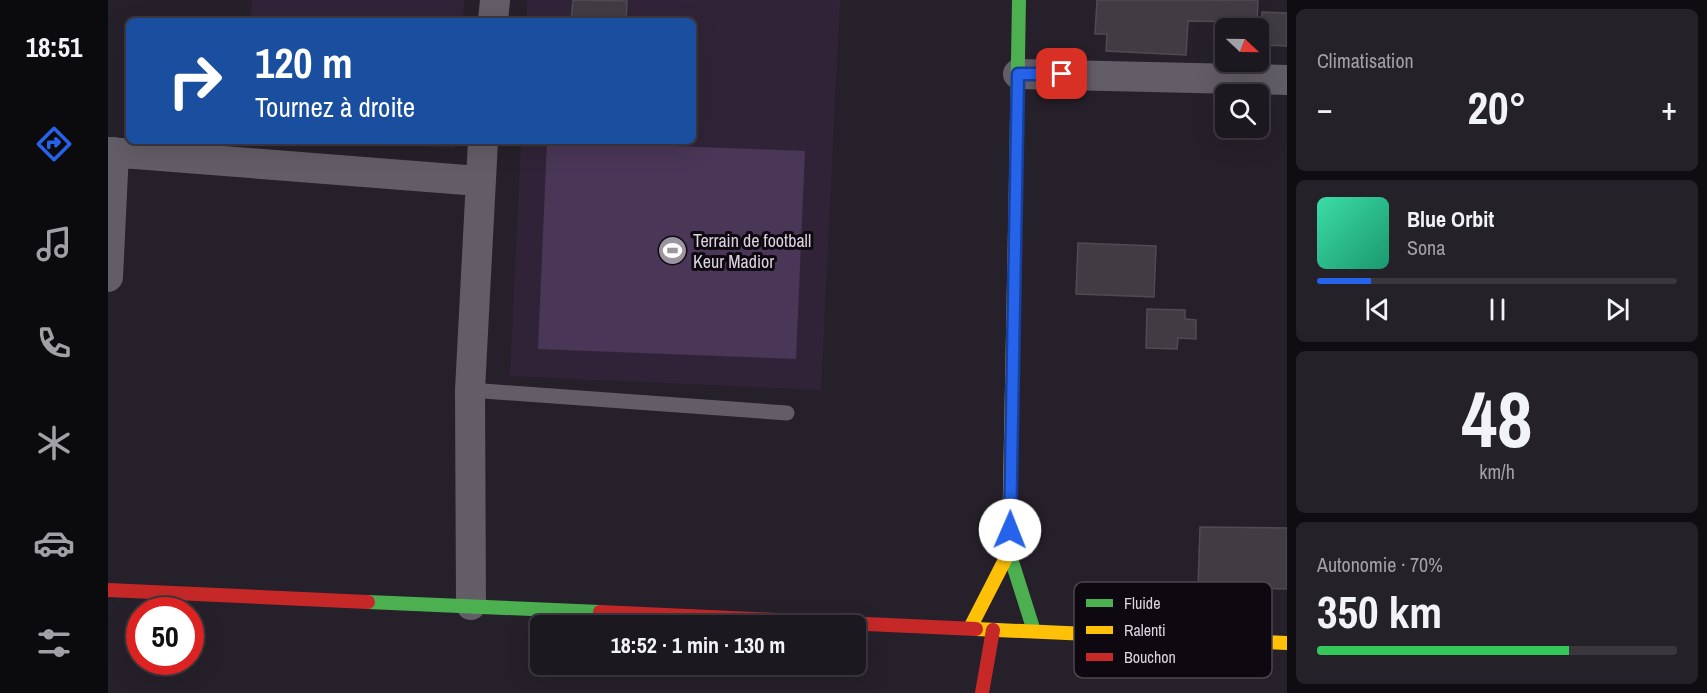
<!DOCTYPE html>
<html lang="fr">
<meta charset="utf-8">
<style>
:root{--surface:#1c1820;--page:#252129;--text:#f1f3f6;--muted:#a0a0a5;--line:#3a373e;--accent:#2563eb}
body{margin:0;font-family:"Archivo Narrow",sans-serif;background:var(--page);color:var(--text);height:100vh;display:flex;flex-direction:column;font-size:22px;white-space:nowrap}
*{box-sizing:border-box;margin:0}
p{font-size:20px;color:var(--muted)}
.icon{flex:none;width:33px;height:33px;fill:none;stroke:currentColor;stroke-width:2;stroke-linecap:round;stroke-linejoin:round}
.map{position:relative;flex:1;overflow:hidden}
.drawer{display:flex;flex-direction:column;gap:9px;padding:9px;background:#0f0d12;width:420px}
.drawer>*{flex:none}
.top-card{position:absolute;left:18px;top:18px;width:570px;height:126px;border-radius:9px;box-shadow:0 6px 24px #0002,0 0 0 2px var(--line);background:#1a4fa0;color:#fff;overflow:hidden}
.needle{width:39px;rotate:112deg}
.fabs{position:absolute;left:1107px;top:18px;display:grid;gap:12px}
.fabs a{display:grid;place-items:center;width:54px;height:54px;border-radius:9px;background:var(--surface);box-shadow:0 6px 24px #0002,0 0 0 2px var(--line);font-size:30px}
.speed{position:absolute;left:18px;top:597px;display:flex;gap:12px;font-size:30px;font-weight:700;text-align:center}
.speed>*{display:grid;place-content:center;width:78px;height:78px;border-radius:50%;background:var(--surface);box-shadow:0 6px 24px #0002,0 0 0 2px var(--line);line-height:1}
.speed .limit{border:9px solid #d22;background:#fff;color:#111}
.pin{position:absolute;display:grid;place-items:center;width:51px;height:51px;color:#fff;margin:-26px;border-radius:12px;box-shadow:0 3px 9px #0006}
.me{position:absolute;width:66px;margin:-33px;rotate:1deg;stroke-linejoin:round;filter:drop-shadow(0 0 4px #0008)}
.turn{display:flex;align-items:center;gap:21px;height:126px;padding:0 30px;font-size:27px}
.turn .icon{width:78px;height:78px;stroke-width:2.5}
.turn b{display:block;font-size:42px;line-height:51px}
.big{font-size:45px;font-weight:700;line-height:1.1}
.drawer .widget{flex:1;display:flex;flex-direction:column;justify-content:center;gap:9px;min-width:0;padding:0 21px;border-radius:9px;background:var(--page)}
.drawer .dial{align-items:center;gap:0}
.dial b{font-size:78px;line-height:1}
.song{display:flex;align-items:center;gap:18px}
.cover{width:72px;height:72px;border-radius:9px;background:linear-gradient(135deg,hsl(160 70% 55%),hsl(160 70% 35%))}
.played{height:6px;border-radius:3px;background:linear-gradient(90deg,var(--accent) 15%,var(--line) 15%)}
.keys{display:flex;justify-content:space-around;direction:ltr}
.heat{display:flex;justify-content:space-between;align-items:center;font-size:33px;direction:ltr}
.charge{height:9px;border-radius:4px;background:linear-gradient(90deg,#34c759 70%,var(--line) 0)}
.trip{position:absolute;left:422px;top:615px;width:336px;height:60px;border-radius:9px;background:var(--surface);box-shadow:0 6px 24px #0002,0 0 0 2px var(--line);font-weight:700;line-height:60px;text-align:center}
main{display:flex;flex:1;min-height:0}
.tab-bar{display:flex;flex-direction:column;width:108px;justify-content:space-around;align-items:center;background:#0b0a0d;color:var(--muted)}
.tab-bar .icon{width:42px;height:42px}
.tab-bar .active{color:var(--accent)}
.tab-bar b{font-size:27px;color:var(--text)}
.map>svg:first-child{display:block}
</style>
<main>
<nav class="tab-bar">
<b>18:51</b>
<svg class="icon active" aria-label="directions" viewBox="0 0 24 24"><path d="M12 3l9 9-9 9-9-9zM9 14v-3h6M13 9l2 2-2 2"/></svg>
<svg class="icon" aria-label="music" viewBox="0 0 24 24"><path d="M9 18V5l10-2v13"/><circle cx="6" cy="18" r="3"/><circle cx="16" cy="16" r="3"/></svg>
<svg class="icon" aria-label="phone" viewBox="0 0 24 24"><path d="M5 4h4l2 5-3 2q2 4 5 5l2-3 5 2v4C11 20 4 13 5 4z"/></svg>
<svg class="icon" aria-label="climate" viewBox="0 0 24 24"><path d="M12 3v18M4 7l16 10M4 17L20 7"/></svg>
<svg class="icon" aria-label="car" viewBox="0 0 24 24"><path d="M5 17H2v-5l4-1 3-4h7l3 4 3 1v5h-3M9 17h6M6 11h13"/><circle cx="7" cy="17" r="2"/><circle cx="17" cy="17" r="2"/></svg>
<svg class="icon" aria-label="filters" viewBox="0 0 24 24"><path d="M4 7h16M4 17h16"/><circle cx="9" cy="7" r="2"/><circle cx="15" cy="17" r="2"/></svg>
</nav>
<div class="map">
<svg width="1179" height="693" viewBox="0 0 1179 693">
<rect width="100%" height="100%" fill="#26202a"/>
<!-- built -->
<path fill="#302337" d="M 144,0 L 356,0 L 355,21 L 143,21 Z
M 419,0 L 732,0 L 713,390 L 402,376 L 413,141 L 585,141 L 585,21 L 418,21 Z
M 256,141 L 347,141 L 346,149 Z"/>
<!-- green -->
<path fill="#4a3656" d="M 439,141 L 697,151 L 688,359 L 430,349 Z"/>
<!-- building -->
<path fill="#413c44" stroke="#504b53" stroke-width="1.5" d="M 465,0 L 519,1 L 518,21 L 463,21 Z
M 989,0 L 1150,0 L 1149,22 L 1080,21 L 1078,55 L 998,51 L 999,34 L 987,34 Z
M 1154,12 L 1179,13 L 1179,46 L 1153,45 Z
M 970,243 L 1048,246 L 1046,297 L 968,294 Z
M 1039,309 L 1077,310 L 1077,319 L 1088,320 L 1088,339 L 1070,338 L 1069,349 L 1038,348 Z
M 1092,527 L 1179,528 L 1179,589 L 1090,587 Z"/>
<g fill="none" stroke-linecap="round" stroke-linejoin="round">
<!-- lane -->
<path stroke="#625d66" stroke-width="15" d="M 362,390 L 679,413"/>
<!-- street -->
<path stroke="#625d66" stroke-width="30" d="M 385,21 L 387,0
M 910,74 L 1179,80
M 0,152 L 371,181
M 0,277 L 6,152
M 363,605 L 362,390 L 375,141"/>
<!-- fast -->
<path stroke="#4caf50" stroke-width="14" d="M 907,231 L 911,0
M 901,541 L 901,552 L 926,631
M 260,602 L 492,612"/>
<!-- slow -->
<path stroke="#ffc107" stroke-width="14" d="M 901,541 L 907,231
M 862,628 L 901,552
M 868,629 L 1179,643"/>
<!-- jam -->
<path stroke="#c62828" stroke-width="14" d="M 0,590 L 260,602
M 492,612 L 868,629
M 874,693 L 885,630"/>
</g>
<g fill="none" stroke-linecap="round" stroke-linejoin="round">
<defs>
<path id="route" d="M 902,530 L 910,74 L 954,74"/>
</defs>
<!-- route casing -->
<use href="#route" stroke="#184099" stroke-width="15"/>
<!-- route -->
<use href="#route" stroke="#2563eb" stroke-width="10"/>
</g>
<!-- icons -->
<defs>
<symbol id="stadium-disc" viewBox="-11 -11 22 22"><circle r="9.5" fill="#9c95a0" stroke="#0e0910"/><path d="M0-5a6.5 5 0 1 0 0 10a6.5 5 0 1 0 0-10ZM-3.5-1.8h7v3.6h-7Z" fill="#fff"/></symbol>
</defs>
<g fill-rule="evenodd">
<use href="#stadium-disc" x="548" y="234" width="33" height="33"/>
</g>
<g text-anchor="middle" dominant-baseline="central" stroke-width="6" stroke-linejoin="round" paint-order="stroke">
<!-- poi labels -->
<g font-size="18" fill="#dbd4df" stroke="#0e0910" text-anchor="start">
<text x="585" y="240">Terrain de football<tspan x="585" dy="21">Keur Madior</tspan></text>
</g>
</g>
<!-- legend -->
<rect x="966" y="582" width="198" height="96" rx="9" fill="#0e0910" stroke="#4c464e" stroke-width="1.5"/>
<rect x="978" y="599" width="27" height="8" fill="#4caf50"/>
<rect x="978" y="626" width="27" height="8" fill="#ffc107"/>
<rect x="978" y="653" width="27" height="8" fill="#c62828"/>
<g font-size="16" fill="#dbd4df">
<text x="1016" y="609">Fluide</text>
<text x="1016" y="636">Ralenti</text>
<text x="1016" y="663">Bouchon</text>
</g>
</svg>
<div class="fabs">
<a><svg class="needle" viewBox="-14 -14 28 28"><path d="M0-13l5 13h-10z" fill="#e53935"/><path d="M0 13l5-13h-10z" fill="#a0a0a5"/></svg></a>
<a><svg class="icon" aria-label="search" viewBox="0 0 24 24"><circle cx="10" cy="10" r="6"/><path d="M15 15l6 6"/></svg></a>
</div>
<div class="speed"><div class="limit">50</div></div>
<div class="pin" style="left:954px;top:74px;background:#d93025"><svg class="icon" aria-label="arrive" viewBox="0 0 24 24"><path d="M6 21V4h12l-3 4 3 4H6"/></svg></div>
<svg class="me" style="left:902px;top:530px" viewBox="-20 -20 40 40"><circle r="19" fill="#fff"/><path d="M0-13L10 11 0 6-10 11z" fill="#2563eb"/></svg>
<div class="trip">18:52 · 1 min · 130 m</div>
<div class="top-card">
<div class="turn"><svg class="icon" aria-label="right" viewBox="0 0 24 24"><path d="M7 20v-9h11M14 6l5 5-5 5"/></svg><div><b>120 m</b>Tournez à droite</div></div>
</div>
</div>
<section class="drawer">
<div class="widget"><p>Climatisation</p>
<div class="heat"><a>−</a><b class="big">20°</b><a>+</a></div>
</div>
<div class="widget">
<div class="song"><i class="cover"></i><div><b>Blue Orbit</b><p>Sona</p></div></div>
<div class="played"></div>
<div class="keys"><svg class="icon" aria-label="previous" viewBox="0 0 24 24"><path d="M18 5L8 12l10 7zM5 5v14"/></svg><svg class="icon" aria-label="pause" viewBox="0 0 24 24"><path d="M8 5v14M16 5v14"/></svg><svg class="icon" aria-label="next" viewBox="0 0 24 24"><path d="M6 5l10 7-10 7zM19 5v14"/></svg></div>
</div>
<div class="widget dial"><b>48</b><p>km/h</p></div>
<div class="widget"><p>Autonomie · 70%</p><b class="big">350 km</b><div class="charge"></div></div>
</section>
</main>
